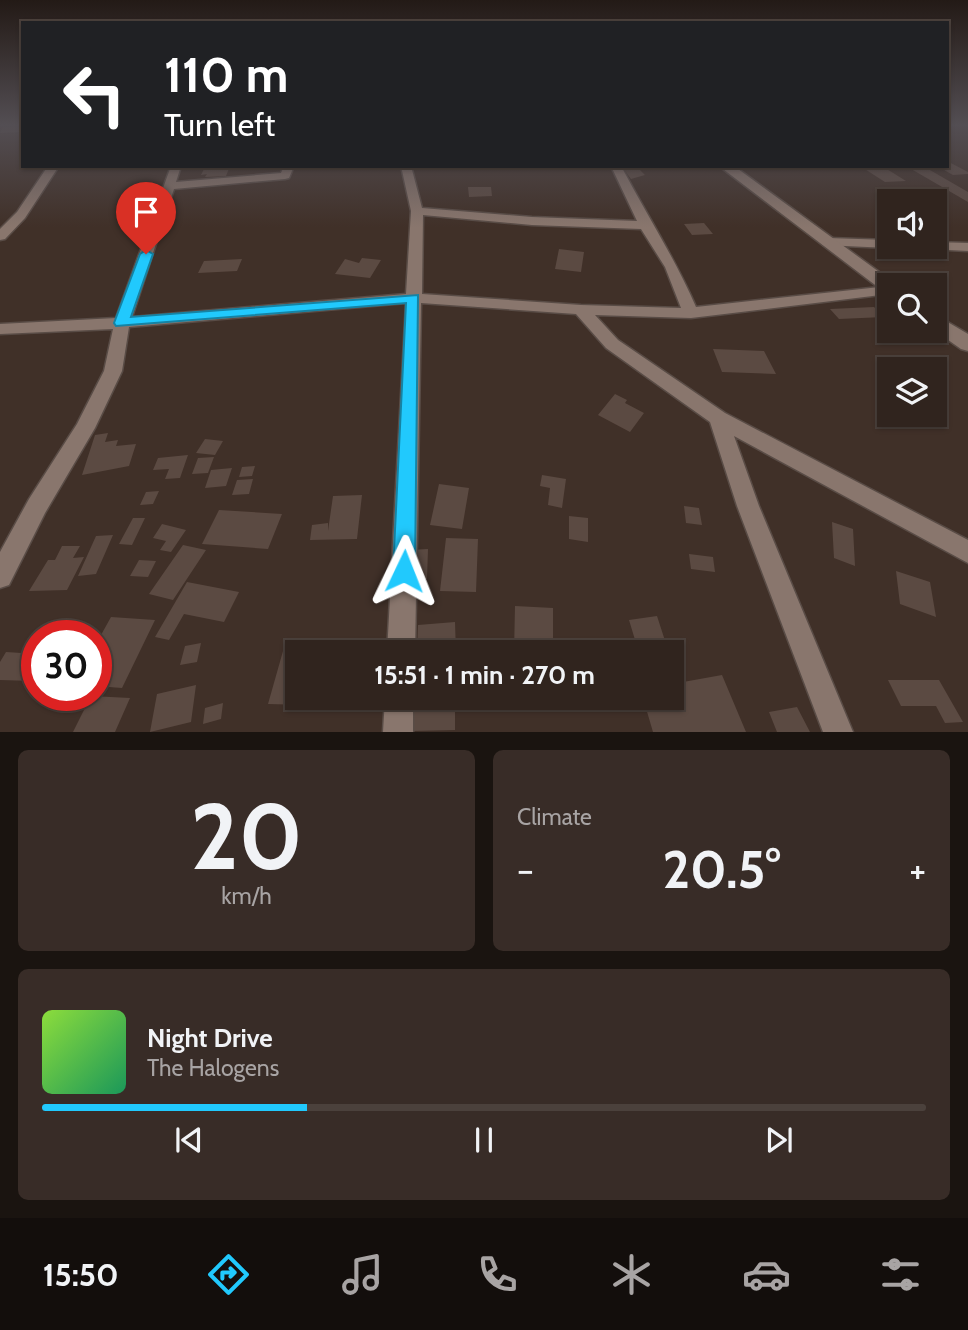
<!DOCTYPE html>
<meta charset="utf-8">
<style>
:root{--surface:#30241e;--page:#382c27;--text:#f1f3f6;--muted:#a8a4a4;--line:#4b413c;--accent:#21c9fd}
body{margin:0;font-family:Cabin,sans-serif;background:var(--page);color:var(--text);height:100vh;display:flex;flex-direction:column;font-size:26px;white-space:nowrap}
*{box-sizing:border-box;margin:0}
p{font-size:23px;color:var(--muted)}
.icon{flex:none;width:38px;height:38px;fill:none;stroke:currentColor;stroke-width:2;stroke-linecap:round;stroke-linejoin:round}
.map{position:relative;height:732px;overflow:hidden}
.sheet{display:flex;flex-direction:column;gap:18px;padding:18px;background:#1a1410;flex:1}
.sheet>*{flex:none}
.top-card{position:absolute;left:21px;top:21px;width:928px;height:147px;border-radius:0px;box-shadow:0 2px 5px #0004,0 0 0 2px var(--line);background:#202124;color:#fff;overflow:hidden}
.buttons{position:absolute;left:877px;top:189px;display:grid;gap:14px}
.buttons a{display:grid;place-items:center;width:70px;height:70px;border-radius:0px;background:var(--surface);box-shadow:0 2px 5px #0004,0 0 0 2px var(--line);font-size:35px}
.speed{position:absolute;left:21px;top:620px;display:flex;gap:14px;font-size:35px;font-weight:700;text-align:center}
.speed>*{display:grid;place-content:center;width:91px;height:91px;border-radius:50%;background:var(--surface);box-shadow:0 2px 5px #0004,0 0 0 2px var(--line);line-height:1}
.speed .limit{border:10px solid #d22;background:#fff;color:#111}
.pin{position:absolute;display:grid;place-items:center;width:60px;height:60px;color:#fff;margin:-72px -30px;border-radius:50% 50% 50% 0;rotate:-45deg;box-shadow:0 0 7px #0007}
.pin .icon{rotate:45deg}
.me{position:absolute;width:77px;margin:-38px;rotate:2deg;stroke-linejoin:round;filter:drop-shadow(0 0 5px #0008)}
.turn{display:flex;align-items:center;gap:24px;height:147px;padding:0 28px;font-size:32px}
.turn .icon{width:91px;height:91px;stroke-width:2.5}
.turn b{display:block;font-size:49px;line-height:60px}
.big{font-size:52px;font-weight:800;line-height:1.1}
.sheet .card{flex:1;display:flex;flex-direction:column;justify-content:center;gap:10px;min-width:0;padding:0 24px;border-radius:10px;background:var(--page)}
.sheet .dial{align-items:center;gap:0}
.dial b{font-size:91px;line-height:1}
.song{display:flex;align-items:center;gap:21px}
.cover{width:84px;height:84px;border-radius:10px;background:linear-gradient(135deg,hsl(90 70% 55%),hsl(150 70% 35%))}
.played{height:7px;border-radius:4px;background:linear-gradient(90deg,var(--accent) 30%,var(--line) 30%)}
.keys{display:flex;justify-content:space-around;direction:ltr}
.heat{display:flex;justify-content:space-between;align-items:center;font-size:38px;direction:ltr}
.sheet .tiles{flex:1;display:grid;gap:18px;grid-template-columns:1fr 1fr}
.card:last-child{grid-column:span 2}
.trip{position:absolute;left:285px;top:640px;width:399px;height:70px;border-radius:0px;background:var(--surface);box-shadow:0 2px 5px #0004,0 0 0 2px var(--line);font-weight:800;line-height:70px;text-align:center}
.menu{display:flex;height:112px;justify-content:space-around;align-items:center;background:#130e0c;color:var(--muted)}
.menu .icon{width:49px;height:49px}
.menu .current{color:var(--accent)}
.menu b{font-size:32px;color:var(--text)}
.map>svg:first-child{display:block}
</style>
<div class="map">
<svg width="968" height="732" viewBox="0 0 968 732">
<rect width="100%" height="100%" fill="#403028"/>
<!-- building -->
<path fill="#5b4a42" d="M 23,126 L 20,132 L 0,133 L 3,127 Z
M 947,161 L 968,172 L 968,174 L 953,175 L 937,166 L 947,166 Z
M 210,166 L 230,166 L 226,176 L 205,177 L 207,174 L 201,175 L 204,169 Z
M 642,166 L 645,169 L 640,170 L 645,175 L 631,179 L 622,167 Z
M 860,166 L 882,166 L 906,181 L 885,182 Z
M 906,166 L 923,166 L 968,192 L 968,202 Z
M 468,187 L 491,187 L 492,196 L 469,197 Z
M 704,223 L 713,234 L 692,235 L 684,224 Z
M 559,249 L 584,252 L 581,272 L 555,269 Z
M 362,258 L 381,260 L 370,278 L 335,274 L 345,259 L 359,263 Z
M 242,259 L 237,271 L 198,273 L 204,261 Z
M 874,307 L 884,317 L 839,319 L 830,309 Z
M 713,349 L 764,351 L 776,374 L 722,372 Z
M 615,394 L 627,400 L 625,403 L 644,413 L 630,432 L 598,415 Z
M 108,433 L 105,442 L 118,440 L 116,446 L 136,444 L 129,466 L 82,475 L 95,435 Z
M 205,439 L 223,441 L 215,455 L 196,453 Z
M 188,455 L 180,478 L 165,479 L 169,469 L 153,470 L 158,458 Z
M 214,457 L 208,473 L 192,474 L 198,458 Z
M 255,466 L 252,476 L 239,477 L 242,467 Z
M 232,468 L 226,486 L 205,488 L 211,470 Z
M 542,475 L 566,479 L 562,508 L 548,505 L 550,488 L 540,486 Z
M 253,479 L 249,494 L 232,495 L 237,480 Z
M 439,484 L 469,488 L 462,529 L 430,525 Z
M 159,491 L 153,504 L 140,505 L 146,492 Z
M 362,495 L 357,539 L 310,540 L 312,525 L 328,523 L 328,531 L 333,496 Z
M 684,506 L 699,508 L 702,525 L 686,523 Z
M 219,510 L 282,514 L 268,549 L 202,544 Z
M 569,516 L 588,518 L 588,542 L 569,539 Z
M 133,518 L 145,518 L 132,545 L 119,544 Z
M 832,522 L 853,529 L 855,566 L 834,558 Z
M 162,524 L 186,530 L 171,552 L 160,550 L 166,541 L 153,538 Z
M 113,535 L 96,574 L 78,576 L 96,536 Z
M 446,538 L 478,539 L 476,592 L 440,591 Z
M 183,545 L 206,550 L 173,600 L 149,594 Z
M 62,546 L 80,546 L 73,558 L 84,557 L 67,590 L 29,591 L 48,560 L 55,560 Z
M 428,549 L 427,579 L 406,580 L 408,550 Z
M 689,554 L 713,557 L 715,572 L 691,569 Z
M 139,560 L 156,561 L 148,577 L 130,576 Z
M 896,571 L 930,582 L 936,617 L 900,604 Z
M 187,582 L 239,592 L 224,622 L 184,614 L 169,640 L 155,637 Z
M 515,606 L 553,608 L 553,653 L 514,653 Z
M 657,616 L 669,653 L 639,653 L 629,620 Z
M 111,617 L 155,620 L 122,688 L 96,686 L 96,644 Z
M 455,622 L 456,653 L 417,653 L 418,625 Z
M 201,643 L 197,662 L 180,665 L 185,646 Z
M 285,644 L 329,645 L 328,653 L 298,653 L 298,698 L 308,698 L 307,705 L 268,704 Z
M 6,652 L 37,654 L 37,675 L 33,681 L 0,680 L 0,662 Z
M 722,675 L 746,732 L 653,732 L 643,698 L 672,698 L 672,684 Z
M 888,680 L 939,680 L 963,722 L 945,723 L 936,706 L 901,706 Z
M 196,685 L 191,722 L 150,732 L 157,694 Z
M 91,696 L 130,698 L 115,732 L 73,732 Z
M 414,698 L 455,698 L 455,730 L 412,731 Z
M 223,703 L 221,719 L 203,724 L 205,708 Z
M 797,707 L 810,732 L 777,732 L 769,712 Z"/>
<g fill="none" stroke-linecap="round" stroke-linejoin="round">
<defs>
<path id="street" d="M 48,166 L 59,166 L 25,218 L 5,239 L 0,240 L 0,229 L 17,212 Z
M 171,166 L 181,166 L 176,182 L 281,173 L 284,166 L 294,166 L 289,178 L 285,179 L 174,189 L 132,317 L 406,294 L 411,211 L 401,166 L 411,166 L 422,208 L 532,217 L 637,221 L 611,166 L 621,166 C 646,214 675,258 696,307 L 889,286 L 889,294 L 691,318 L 595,315 L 618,340 L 725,413 L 968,540 L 968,563 L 734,436 L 759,506 L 853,732 L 823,732 L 737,506 L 710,422 L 606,348 L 576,314 L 421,303 L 415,653 L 387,653 L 406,303 L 129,327 L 122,371 L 95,428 L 45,513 L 9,585 L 0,588 L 0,552 L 29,499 L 77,424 L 104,371 L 113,329 L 0,334 L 0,324 L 116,318 ZM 423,215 L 532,225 L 641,229 L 665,267 L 681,308 L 581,305 L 422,294 Z
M 828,238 L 889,240 L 889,247 L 894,247 L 889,248 L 823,245 L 821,242 Z
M 934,242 L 968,243 L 968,251 L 929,249 L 928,247 L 934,247 Z
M 385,698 L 413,698 L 413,732 L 383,732 Z"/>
<path id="secondary" d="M 719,166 L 734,166 L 897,285 L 889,285 L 889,292 L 883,291 Z
M 934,314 L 968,334 L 968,351 L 961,349 L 934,330 Z"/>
</defs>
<!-- street casing -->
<use href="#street" stroke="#594c46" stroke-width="3"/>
<!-- secondary casing -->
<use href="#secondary" stroke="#594c46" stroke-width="3"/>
<!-- street -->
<use href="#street" fill="#89766d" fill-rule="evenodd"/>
<!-- secondary -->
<use href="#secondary" fill="#89766d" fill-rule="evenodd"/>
</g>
<!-- sky -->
<linearGradient id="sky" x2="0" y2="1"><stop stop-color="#231a16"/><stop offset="0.55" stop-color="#534e53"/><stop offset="1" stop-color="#534e53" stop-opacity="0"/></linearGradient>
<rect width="968" height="227" fill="url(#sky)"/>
<!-- route -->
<path fill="#21c9fd" stroke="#1583a4" stroke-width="2" d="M 146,250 L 153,254 L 131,317 L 418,295 L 415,571 L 412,579 L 404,582 L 396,579 L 393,571 L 406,303 L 116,326 L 114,323 L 140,254 Z"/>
</svg>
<div class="buttons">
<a><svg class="icon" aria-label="sound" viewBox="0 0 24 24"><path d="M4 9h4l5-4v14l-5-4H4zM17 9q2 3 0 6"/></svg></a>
<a><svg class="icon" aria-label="search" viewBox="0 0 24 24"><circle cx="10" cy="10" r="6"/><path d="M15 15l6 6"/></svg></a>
<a><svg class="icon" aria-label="layers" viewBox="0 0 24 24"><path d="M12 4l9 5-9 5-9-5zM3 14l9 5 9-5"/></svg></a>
</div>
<div class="speed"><div class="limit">30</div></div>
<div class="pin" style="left:146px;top:254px;background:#d93025"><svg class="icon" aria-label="arrive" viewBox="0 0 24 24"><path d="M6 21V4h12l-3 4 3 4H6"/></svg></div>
<svg class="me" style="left:404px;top:571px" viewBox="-20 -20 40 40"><path d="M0-17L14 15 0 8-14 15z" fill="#21c9fd" stroke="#fff" stroke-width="4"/></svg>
<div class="trip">15:51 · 1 min · 270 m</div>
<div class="top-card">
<div class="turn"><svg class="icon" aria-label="left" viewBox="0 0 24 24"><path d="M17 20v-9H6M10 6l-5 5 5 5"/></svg><div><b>110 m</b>Turn left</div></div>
</div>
</div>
<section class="sheet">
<div class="tiles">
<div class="card dial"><b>20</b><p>km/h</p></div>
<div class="card"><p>Climate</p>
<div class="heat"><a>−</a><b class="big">20.5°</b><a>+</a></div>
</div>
<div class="card">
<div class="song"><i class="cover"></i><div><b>Night Drive</b><p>The Halogens</p></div></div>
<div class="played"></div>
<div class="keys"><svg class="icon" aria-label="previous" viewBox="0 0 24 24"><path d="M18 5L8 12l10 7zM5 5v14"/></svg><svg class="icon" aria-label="pause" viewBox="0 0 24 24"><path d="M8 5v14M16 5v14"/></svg><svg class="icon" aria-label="next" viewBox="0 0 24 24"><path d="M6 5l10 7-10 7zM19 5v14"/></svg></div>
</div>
</div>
</section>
<nav class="menu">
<b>15:50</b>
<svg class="icon current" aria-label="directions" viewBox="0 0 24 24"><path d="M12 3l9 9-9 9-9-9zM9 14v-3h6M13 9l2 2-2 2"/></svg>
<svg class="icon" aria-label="music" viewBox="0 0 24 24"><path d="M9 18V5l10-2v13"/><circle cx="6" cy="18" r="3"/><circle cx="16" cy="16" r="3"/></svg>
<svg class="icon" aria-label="phone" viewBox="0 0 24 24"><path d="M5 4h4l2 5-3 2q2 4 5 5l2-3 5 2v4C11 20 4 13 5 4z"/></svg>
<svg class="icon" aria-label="climate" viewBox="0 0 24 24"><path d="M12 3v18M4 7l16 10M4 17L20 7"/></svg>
<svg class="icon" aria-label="car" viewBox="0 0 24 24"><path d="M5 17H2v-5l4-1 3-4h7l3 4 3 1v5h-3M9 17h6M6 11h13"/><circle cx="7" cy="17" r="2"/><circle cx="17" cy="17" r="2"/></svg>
<svg class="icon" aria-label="filters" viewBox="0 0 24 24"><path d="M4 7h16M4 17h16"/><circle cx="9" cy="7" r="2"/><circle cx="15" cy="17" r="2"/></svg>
</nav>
